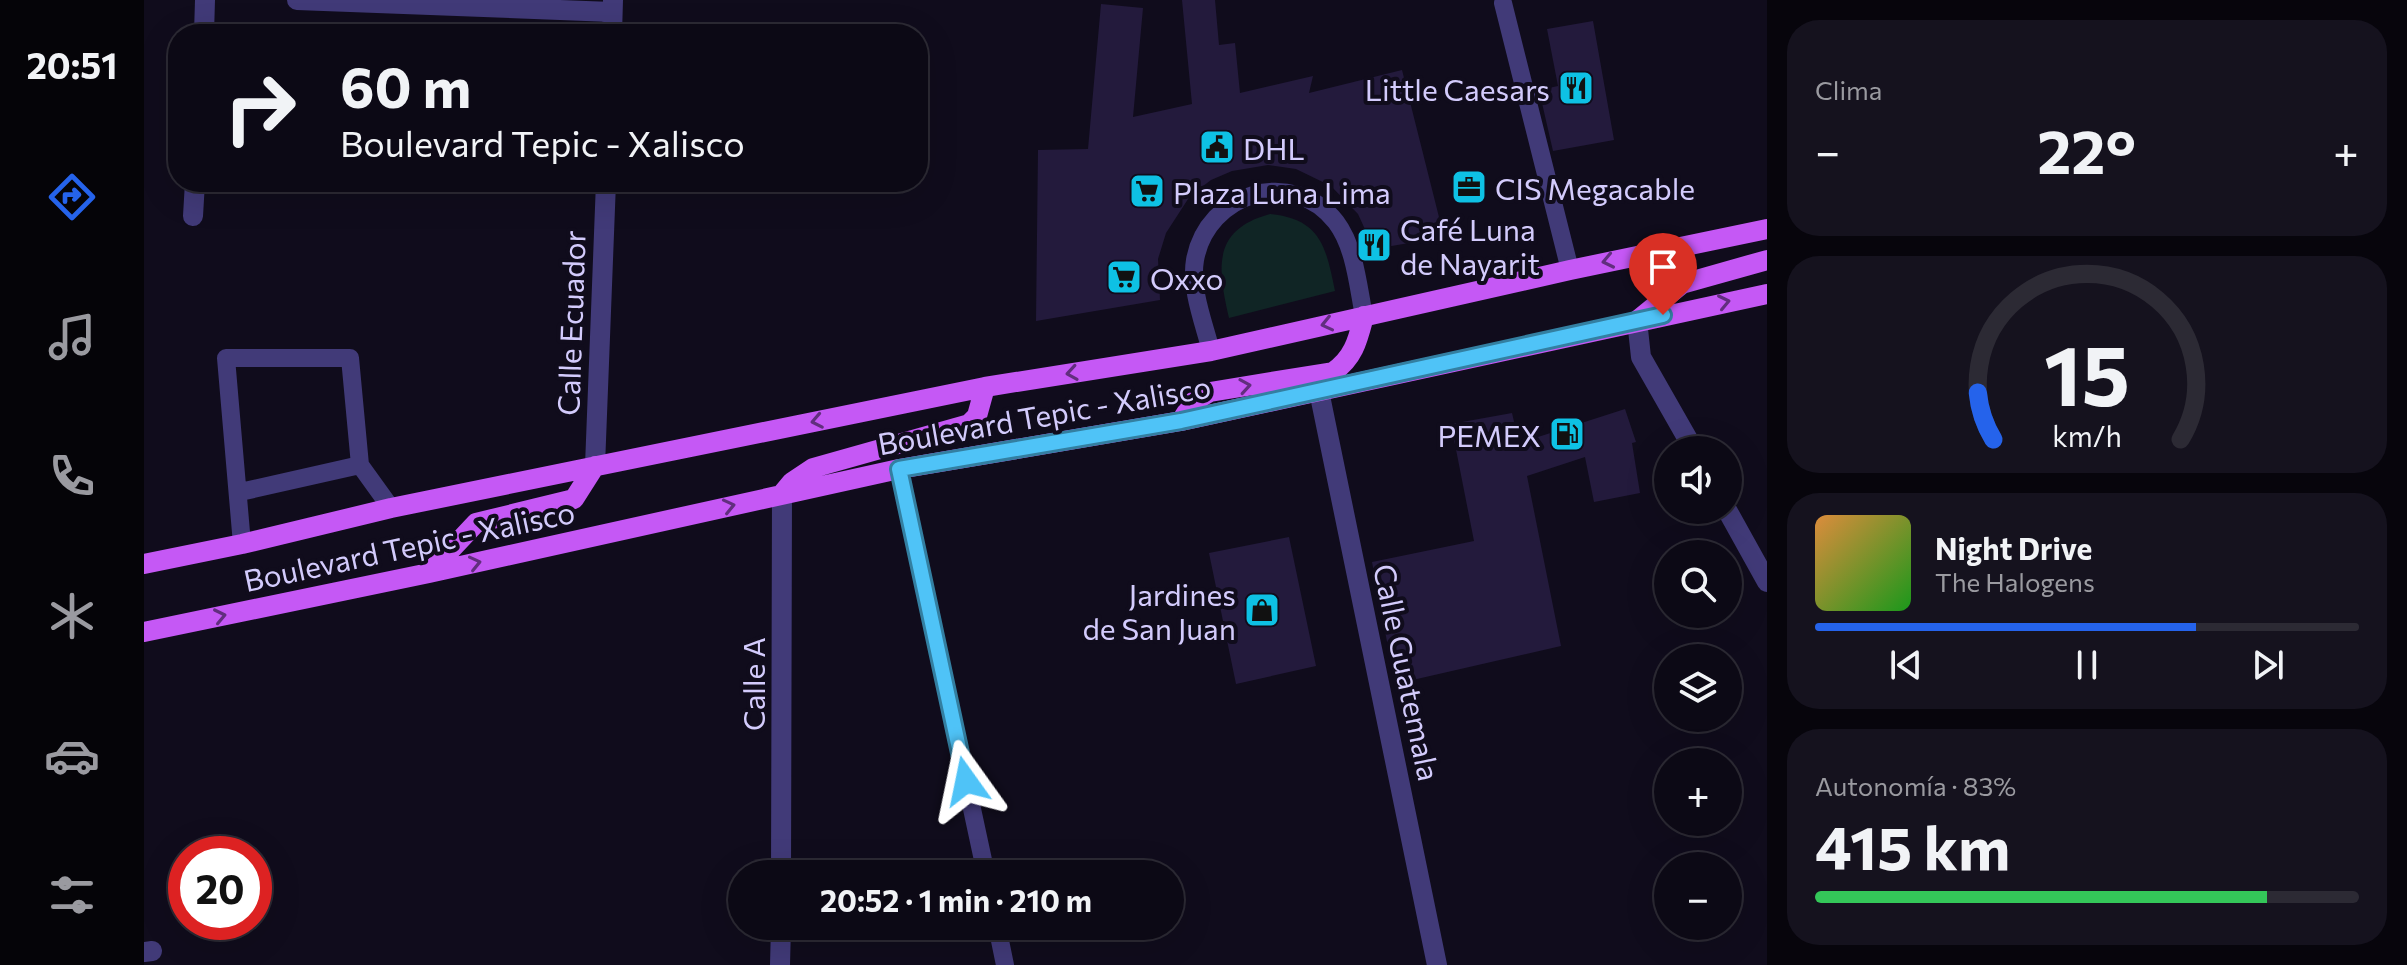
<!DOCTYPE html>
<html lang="es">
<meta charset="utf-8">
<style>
:root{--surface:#0c0915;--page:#15121e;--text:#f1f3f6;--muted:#9a9aa0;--line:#2c2a34;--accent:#2563eb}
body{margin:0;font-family:Commissioner,sans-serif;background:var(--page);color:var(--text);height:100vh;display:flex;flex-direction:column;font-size:30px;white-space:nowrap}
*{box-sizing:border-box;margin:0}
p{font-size:26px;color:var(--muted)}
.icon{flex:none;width:44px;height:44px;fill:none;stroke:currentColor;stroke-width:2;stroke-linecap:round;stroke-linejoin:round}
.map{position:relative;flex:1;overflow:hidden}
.drawer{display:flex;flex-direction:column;gap:20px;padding:20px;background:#07050c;width:640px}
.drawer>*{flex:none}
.banner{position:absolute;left:24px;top:24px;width:760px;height:168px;border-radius:32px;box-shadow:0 8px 32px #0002,0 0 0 2px var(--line);background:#0c0915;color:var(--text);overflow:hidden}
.tools{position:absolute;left:1510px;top:436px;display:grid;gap:16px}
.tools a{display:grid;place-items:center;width:88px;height:88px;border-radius:50%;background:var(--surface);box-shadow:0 8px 32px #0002,0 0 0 2px var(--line);font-size:40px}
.speed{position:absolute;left:24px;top:836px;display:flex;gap:16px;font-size:40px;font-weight:700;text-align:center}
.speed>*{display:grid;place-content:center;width:104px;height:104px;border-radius:50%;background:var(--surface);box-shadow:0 8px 32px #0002,0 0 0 2px var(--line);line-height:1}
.speed .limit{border:12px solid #d22;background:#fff;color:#111}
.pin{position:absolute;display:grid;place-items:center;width:68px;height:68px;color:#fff;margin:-82px -34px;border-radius:50% 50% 50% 0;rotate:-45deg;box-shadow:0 0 8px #0007}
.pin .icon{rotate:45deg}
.me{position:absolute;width:88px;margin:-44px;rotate:348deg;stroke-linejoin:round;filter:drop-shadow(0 0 6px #0008)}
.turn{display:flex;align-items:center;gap:28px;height:168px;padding:0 40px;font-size:36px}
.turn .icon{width:104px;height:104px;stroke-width:2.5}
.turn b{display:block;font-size:56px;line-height:68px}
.big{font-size:60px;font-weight:700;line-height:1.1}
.drawer .card{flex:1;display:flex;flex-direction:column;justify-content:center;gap:12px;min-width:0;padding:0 28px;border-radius:32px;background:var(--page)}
.drawer .dial{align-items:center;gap:0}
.dial svg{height:208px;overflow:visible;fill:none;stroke:var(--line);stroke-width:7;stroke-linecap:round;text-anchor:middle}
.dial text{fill:var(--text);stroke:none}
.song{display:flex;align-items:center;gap:24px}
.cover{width:96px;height:96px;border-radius:12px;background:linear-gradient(135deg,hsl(30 70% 55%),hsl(120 70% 35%))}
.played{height:8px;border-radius:4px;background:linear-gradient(90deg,var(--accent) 70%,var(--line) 70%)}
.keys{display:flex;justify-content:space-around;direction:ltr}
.heat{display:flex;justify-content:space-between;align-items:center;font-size:44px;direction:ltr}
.charge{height:12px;border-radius:6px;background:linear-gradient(90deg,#34c759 83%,var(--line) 0)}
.trip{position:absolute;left:584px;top:860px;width:456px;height:80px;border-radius:40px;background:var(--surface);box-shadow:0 8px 32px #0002,0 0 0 2px var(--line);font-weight:700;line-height:80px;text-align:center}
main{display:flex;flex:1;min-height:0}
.menu{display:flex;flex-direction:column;width:144px;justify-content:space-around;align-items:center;background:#050408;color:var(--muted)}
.menu .icon{width:56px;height:56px}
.menu .selected{color:var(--accent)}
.menu b{font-size:36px;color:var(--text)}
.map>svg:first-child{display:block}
</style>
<main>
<nav class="menu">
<b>20:51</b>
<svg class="icon selected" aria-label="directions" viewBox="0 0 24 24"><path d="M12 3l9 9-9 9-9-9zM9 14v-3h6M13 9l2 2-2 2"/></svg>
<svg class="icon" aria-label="music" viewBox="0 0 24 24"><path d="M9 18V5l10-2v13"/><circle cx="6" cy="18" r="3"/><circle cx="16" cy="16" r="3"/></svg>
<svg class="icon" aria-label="phone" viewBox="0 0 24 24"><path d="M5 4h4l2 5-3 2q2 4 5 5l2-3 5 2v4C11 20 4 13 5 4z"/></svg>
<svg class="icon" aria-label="climate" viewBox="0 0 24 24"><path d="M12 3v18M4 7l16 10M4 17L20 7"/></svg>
<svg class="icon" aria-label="car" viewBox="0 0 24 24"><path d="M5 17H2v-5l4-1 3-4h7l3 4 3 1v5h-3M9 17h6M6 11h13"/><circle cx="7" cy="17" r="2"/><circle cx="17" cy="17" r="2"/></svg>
<svg class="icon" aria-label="filters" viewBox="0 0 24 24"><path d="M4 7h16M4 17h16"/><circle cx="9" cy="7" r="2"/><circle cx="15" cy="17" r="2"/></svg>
</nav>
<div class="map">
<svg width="1623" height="965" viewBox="0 0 1623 965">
<rect width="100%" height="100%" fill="#100c1c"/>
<!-- green -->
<path fill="#102525" d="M 1126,214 C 1177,219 1182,247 1191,291 L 1085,318 C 1074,269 1067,230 1126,214 Z"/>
<!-- building -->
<path fill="#231a3c" d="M 1038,0 L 1071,0 L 1075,45 L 1091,43 L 1096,93 L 1169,76 L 1165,93 L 1258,70 L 1300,237 L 1230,249 L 1214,214 L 1187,186 L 1152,169 L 1124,165 L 1088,171 L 1067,180 L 1046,196 L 1022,233 L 1014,259 L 1016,300 L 892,321 L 894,150 L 944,149 L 957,4 L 999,8 L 989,117 L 1048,104 Z
M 1449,21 L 1470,140 L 1409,151 L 1395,90 L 1414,86 L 1403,29 Z
M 1481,409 L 1492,442 L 1488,443 L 1496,493 L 1450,502 L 1441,457 L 1383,476 L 1417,646 L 1251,684 L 1228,562 L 1330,541 L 1307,424 L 1368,413 L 1375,443 Z
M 1145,537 L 1172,666 L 1092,684 L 1065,553 Z"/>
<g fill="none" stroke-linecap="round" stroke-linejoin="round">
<!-- service -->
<path stroke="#413a78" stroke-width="18" d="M 1359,3 L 1426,270
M 1067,351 C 1060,323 1046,289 1051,260 C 1063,193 1148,166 1192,222 C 1211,247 1214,286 1220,316
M 216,465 L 247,508
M 755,469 L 842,874
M 96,492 L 216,465 L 206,358 L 82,358 L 98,544
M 853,926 L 861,965"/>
<!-- minor -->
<path stroke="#413a78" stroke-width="20" d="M 153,0 L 468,12
M 60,34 L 61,0
M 468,34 L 469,0
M 49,216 L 51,182
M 1493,320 L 1497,357 L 1550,450
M 1175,391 L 1293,965
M 451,466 L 462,182
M 1583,510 L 1623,582
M 637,874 L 638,494
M 0,952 L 8,951
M 636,965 L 637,926"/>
<!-- primary -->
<path stroke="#c558f5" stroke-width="20" d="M 1495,319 L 1538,284 L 1623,260
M 1037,421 L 1049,402 L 1066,392 L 1189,372 C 1210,358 1214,339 1220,316
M 638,494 L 648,482 L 669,468 L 825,424 L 833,416 L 841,387
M 0,564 L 98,544 L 247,508 L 841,387 L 1067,351 L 1426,270 L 1623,229
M 285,573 L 332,523 L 430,499 L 451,466
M 0,632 L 285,573 L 755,469 L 1037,421 L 1623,294"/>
</g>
<!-- one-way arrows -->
<defs><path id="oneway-chevron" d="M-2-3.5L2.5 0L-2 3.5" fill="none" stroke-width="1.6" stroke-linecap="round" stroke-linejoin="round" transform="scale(2)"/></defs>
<g stroke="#612e7e">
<use href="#oneway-chevron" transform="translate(1464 261) rotate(168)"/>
<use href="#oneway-chevron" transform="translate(1580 302) rotate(-12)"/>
<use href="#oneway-chevron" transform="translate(1183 324) rotate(167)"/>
<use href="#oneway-chevron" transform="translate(928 373) rotate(171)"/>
<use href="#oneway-chevron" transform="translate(1101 386) rotate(-9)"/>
<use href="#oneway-chevron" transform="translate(673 421) rotate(169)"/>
<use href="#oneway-chevron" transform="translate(585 506) rotate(-13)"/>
<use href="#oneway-chevron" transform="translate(331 563) rotate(-13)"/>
<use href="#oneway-chevron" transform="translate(76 616) rotate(-12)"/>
</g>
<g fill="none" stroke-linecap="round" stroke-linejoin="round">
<defs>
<path id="route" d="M 822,781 L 755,469 L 1037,421 L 1519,315"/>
</defs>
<!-- route casing -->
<use href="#route" stroke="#337fa1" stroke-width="20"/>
<!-- route -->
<use href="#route" stroke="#4fc3f7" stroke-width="14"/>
</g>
<!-- icons -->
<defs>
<symbol id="restaurant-square" viewBox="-11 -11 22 22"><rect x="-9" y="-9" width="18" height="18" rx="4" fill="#0ec1e4" stroke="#100c1c"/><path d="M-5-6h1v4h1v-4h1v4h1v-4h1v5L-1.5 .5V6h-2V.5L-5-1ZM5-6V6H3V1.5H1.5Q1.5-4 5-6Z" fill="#111"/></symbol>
<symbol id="civic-square" viewBox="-11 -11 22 22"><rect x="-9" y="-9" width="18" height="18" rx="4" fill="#0ec1e4" stroke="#100c1c"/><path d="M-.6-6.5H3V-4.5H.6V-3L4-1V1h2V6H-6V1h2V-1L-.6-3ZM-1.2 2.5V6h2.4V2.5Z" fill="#111"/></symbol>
<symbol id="office-square" viewBox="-11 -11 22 22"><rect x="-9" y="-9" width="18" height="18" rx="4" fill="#0ec1e4" stroke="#100c1c"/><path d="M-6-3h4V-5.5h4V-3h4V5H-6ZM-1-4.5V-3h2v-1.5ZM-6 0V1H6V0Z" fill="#111"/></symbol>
<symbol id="supermarket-square" viewBox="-11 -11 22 22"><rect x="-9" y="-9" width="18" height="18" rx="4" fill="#0ec1e4" stroke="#100c1c"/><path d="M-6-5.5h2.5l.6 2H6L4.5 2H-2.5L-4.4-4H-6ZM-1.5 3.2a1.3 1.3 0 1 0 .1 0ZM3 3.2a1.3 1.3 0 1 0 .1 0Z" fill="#111"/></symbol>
<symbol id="fuel-square" viewBox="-11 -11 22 22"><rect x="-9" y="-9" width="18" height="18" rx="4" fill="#0ec1e4" stroke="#100c1c"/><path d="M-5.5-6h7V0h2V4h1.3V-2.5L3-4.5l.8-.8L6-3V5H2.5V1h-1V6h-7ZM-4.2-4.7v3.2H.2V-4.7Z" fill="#111"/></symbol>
<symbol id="shop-square" viewBox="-11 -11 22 22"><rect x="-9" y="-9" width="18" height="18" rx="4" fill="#0ec1e4" stroke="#100c1c"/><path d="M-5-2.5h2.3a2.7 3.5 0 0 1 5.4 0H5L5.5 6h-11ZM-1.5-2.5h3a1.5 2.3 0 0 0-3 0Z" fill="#111"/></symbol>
</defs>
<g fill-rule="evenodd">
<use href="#restaurant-square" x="1412" y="68" width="40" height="40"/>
<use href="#civic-square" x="1053" y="127" width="40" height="40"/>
<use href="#office-square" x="1305" y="167" width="40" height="40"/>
<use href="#supermarket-square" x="983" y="171" width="40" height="40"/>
<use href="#restaurant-square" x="1210" y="225" width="40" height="40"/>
<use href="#supermarket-square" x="960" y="257" width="40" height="40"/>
<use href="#fuel-square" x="1403" y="414" width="40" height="40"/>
<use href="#shop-square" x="1098" y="590" width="40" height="40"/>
</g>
<g text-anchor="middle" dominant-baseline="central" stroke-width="8" stroke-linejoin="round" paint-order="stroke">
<!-- poi labels -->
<g font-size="30" fill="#d3cbfc" stroke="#100c1c" text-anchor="start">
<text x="1406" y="88" text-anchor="end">Little Caesars</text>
<text x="1099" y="147">DHL</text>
<text x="1351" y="187">CIS Megacable</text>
<text x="1029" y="191">Plaza Luna Lima</text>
<text x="1256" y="228">Café Luna<tspan x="1256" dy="34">de Nayarit</tspan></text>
<text x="1006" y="277">Oxxo</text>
<text x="1397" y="434" text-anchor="end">PEMEX</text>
<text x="1092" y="593" text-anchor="end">Jardines<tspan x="1092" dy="34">de San Juan</tspan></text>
</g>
<!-- street labels -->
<g font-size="30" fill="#d3cbfc" stroke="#100c1c">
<text transform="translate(426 323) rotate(-88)">Calle Ecuador</text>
<text transform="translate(900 414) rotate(-10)">Boulevard Tepic - Xalisco</text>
<text transform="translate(265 545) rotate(-12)">Boulevard Tepic - Xalisco</text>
<text transform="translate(1264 672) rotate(78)">Calle Guatemala</text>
<text transform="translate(608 684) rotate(-90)">Calle A</text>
</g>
</g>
</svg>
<div class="tools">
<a><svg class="icon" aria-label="sound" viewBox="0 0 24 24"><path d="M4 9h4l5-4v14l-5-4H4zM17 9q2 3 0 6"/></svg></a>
<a><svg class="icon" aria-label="search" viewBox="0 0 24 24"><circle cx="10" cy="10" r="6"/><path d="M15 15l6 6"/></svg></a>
<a><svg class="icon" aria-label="layers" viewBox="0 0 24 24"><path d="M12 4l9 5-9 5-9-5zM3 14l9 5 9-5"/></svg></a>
<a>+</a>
<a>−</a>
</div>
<div class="speed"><div class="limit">20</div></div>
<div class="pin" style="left:1519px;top:315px;background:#d93025"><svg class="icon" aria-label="arrive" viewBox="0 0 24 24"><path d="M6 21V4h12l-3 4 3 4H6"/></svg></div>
<svg class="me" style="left:822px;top:781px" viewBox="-20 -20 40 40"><path d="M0-17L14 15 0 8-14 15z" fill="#4fc3f7" stroke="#fff" stroke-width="4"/></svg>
<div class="trip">20:52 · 1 min · 210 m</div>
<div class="banner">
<div class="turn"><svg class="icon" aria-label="right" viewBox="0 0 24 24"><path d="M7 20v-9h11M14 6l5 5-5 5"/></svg><div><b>60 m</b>Boulevard Tepic - Xalisco</div></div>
</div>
</div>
<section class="drawer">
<div class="card"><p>Clima</p>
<div class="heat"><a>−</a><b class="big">22°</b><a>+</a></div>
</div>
<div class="card dial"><svg viewBox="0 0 100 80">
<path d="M14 69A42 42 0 1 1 86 69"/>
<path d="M14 69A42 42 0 0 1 8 51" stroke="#2563eb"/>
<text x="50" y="56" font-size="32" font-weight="700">15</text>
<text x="50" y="72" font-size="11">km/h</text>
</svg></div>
<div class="card">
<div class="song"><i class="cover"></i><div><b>Night Drive</b><p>The Halogens</p></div></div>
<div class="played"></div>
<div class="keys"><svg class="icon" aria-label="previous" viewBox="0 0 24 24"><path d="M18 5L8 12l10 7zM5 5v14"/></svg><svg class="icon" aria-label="pause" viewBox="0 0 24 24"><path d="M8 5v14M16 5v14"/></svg><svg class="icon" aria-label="next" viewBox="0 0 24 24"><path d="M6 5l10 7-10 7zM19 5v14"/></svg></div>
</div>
<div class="card"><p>Autonomía · 83%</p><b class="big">415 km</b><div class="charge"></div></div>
</section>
</main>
